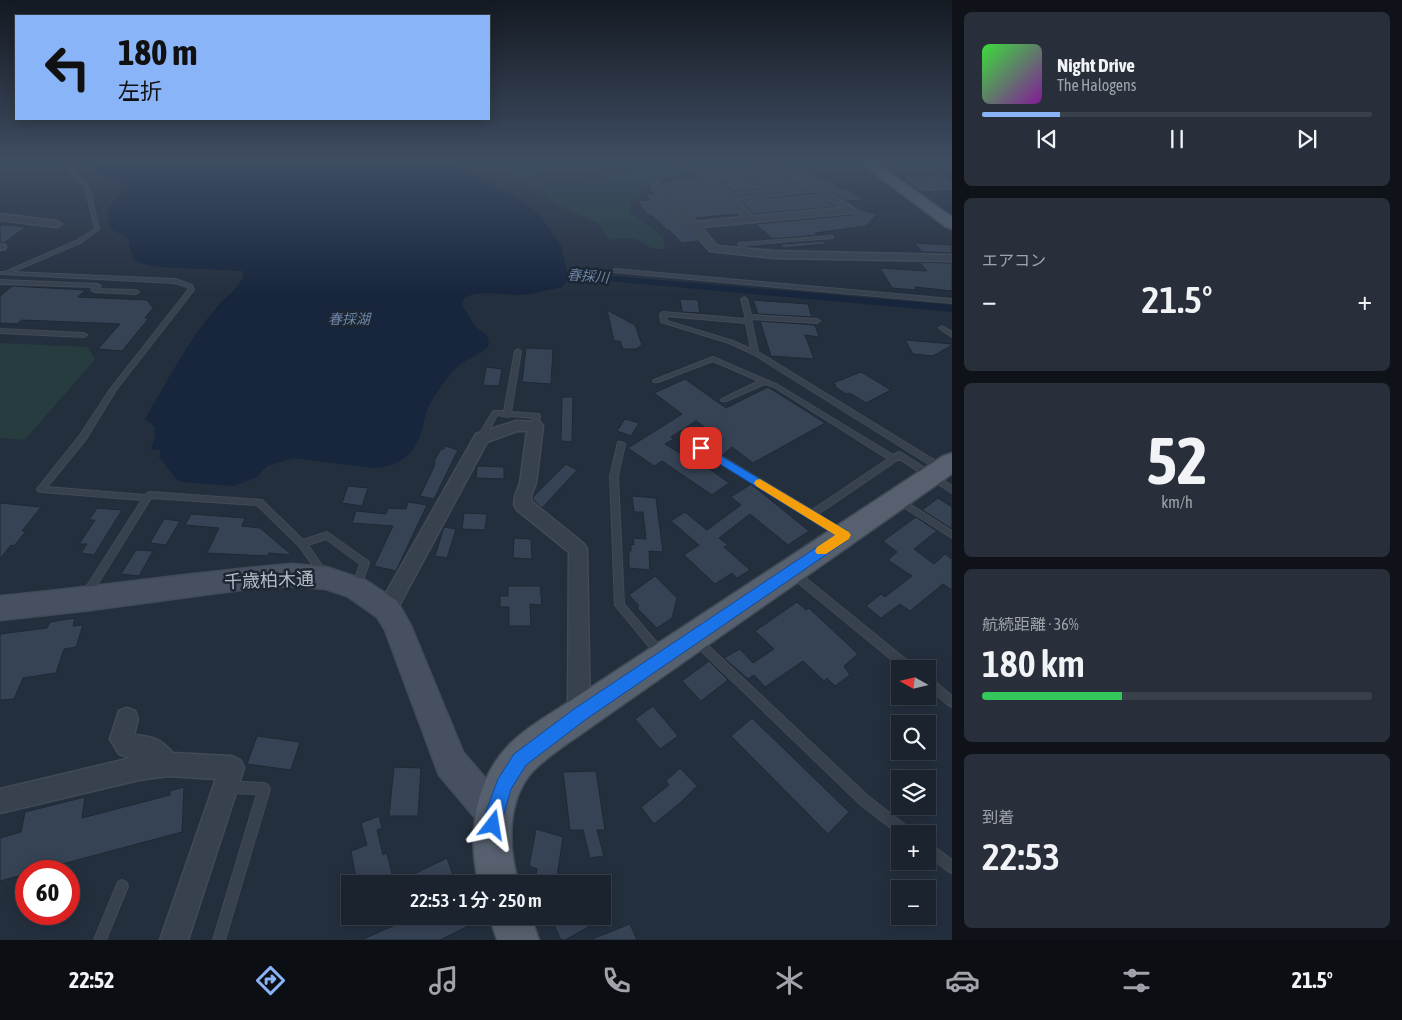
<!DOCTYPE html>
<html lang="ja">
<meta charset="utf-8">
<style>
:root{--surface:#1b232e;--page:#282f3a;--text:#f1f3f6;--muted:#a0a4aa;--line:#39404a;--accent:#8ab4f8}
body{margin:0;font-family:"Asap Condensed","Noto Sans JP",sans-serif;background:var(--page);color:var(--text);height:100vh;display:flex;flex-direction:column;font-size:19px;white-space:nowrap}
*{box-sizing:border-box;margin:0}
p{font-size:16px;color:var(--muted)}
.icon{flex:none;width:28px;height:28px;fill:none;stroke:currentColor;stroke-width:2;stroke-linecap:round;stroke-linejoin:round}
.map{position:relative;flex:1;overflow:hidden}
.side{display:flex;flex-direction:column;gap:12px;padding:12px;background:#0f1319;width:450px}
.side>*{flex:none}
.top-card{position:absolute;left:15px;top:15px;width:475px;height:105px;border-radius:0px;box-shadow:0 2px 12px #0003,0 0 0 1px var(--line);background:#8ab4f8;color:#111;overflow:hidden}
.needle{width:32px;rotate:278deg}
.buttons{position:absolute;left:891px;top:660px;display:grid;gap:10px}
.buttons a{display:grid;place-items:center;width:45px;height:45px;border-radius:0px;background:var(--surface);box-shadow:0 2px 12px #0003,0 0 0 1px var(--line);font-size:25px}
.speed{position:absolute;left:15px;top:860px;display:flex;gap:10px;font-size:25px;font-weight:700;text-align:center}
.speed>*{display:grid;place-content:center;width:65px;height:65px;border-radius:50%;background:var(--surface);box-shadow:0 2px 12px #0003,0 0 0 1px var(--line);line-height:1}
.speed .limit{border:8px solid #d22;background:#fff;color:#111}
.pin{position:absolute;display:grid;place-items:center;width:42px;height:42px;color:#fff;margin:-21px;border-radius:10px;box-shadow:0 2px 8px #0006}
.me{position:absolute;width:55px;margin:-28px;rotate:14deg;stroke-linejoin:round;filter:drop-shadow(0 0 4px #0008)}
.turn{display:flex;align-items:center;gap:18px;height:105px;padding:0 20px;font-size:22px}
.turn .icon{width:65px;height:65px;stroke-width:2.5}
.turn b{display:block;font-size:35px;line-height:42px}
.big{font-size:38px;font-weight:600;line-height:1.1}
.side .card{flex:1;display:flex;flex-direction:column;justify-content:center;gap:8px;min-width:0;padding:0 18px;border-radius:8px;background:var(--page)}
.side .dial{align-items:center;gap:0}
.dial b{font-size:65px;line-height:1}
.song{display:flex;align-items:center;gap:15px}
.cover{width:60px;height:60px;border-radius:8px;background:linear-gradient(135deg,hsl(120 70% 55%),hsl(290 70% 35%))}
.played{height:5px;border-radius:2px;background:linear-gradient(90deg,var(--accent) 20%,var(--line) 20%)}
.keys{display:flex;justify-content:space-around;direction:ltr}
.heat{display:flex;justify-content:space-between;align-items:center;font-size:28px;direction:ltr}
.charge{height:8px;border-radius:4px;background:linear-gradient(90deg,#34c759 36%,var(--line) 0)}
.trip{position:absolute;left:341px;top:875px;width:270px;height:50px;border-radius:0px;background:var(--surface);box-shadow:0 2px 12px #0003,0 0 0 1px var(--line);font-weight:600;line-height:50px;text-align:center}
.tab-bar{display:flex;height:80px;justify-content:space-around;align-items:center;background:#0b0e12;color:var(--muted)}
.tab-bar .icon{width:35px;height:35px}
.tab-bar .on{color:var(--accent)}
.tab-bar b{font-size:22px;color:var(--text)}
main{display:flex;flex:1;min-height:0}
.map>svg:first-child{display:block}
</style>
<main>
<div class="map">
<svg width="952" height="940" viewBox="0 0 952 940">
<rect width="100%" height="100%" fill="#242f3e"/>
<!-- green -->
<path fill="#263c3f" d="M 487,163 L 547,163 L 544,169 L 533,178 L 546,186 L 590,183 L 609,174 L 639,165 L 662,163 L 678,163 L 693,172 L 641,187 L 640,197 L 631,201 L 631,213 L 663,237 L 665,249 C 646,249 652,246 638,240 C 629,237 618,238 609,240 L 598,223 L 564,208 L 536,189 Z
M 0,343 L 88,347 L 95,359 L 25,440 L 0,438 Z"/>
<!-- water -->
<path fill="#17263c" d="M 88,163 L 452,163 L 527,204 L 541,217 L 561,245 L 567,272 L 952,305 L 952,312 L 575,278 L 568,280 L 562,287 C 548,290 533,294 519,295 C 500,295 481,289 464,298 L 462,305 L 476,327 L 487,336 L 489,344 C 483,355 464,359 455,369 C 445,380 433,396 427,410 C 424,417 424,425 421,433 C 414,456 396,468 372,468 L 293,458 L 267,466 L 257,477 L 233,486 L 184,482 L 177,480 L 159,457 L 161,450 L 151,450 L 155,437 L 155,427 L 145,419 C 166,383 191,336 218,306 C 226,297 241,286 244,274 L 242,271 L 160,267 L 147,265 L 134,260 L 129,245 L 130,240 L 109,228 L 108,209 C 117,199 124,194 120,180 L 101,174 Z"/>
<!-- building -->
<path fill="#364354" stroke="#1f2835" d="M 711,163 L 776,163 L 779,165 L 715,171 L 721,170 Z
M 802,167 L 821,179 L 825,179 L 844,190 L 849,190 L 864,200 L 846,201 L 796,168 Z
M 785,173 L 803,185 L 732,192 L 720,179 Z
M 941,175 L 952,182 L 952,191 L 922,192 L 902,177 Z
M 700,177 L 705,179 L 738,214 L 695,218 L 662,184 L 681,178 Z
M 648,187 L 651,187 L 699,241 L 682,243 L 669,230 L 667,230 L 654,217 L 647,215 L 638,201 L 650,200 L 646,194 L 654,194 Z
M 816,193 L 836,207 L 754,214 L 740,200 Z
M 858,209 L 877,214 L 866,226 L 815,233 L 817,235 L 773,239 L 755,224 L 851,215 Z
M 0,225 L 7,225 L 26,227 L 4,243 L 0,242 Z
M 823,241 L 827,244 L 784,248 L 780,244 Z
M 914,243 L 952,245 L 952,253 L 922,252 Z
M 919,262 L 952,263 L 952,291 L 915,287 L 916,290 L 892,288 L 880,268 L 927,271 Z
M 12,286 L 85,290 L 78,297 L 147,300 L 153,308 L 145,318 L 149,318 L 122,351 L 98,349 L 120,324 L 22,320 L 17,324 L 0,323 L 0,296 Z
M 680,299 L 698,300 L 700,313 L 682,312 Z
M 753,300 L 808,304 L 812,317 L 758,314 Z
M 607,310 L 635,325 L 642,345 L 636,349 L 623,349 L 620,341 L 614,341 Z
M 760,321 L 815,325 L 819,337 L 805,335 L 814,359 L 771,356 Z
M 905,340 L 952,344 L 952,345 L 933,356 L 913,354 Z
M 526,348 L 553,349 L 551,384 L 522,382 Z
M 486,367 L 502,369 L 499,386 L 483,385 Z
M 861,372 L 891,390 L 866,403 L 850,393 L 846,394 L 834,386 L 836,385 L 833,383 Z
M 685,379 L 726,408 L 768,387 L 825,423 L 753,463 L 732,447 L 723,455 L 709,446 L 720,438 L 696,421 L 671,437 L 674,439 L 665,444 L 691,460 L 700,453 L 714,461 L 707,467 L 729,483 L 712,495 L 662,461 L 654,466 L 628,448 L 682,414 L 654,393 Z
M 562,397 L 573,397 L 572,442 L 561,441 Z
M 625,419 L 639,423 L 631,436 L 617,431 Z
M 445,446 L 458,450 L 434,499 L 420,496 L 434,467 L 435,462 L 434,461 L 441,449 L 444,449 Z
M 566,464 L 577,470 L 542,508 L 534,501 L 533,497 Z
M 477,466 L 504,467 L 504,479 L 476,478 Z
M 751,484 L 809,531 L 788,545 L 750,514 L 719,538 L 728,545 L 724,547 L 750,570 L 737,578 L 732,573 L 715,584 L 684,555 L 699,545 L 671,521 L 685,512 L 707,530 L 741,505 L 731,497 Z
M 348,486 L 368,488 L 362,506 L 342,503 Z
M 632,496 L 656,498 L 663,552 L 649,551 L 650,570 L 629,568 L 629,551 L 631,551 L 631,544 L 634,545 L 633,538 L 646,539 L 643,512 L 634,512 Z
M 938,498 L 952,507 L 952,529 L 922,510 Z
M 408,502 L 427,505 L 397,569 L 396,571 L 374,566 L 393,526 L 352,523 L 356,511 L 386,514 L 388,508 L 406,509 Z
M 0,503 L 41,507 L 22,531 L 26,531 L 14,546 L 11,545 L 0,559 Z
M 97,508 L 122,510 L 94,555 L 81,553 L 87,544 L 79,544 L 95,520 L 89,520 Z
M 464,513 L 487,514 L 485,530 L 462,529 Z
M 191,514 L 245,518 L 242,526 L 260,528 L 292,555 L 269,553 L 267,556 L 207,553 L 219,528 L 185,525 Z
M 916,517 L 937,531 L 914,549 L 934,564 L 945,554 L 952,559 L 952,590 L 943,584 L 910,611 L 900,604 L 881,618 L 866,606 L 881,594 L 885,597 L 912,576 L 888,560 L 897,552 L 883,541 Z
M 164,519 L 180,521 L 166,545 L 150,543 Z
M 444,527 L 456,529 L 447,558 L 435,556 Z
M 514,538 L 531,539 L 532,559 L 513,558 Z
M 136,550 L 153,551 L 139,576 L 121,574 Z
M 655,576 L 677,598 L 672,618 L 657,628 L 637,608 L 639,606 L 629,595 Z
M 508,586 L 540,586 L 542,605 L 530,604 L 531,626 L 509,626 L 509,607 L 500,607 L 500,596 L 508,596 Z
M 797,602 L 806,610 L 809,608 L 858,654 L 844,666 L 850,675 L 835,686 L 827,678 L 824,681 L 803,661 L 765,687 L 754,675 L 748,679 L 724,658 L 740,649 L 753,663 L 774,649 L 755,631 Z
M 75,618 L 73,626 L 83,625 L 76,647 L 64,649 L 56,673 L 23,678 L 14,699 L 0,700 L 0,634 L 47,628 L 50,622 Z
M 709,661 L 728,680 L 701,701 L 682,681 Z
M 653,706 L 678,736 L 660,749 L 635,719 Z
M 752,718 L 849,812 L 828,834 L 731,736 Z
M 257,736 L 300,742 L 291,770 L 247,764 Z
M 394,767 L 421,768 L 418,816 L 389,816 Z
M 680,768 L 697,786 L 680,803 L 654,824 L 641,807 L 669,785 L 666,781 Z
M 596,771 L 605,830 L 597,830 L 604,856 L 590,858 L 583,830 L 570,830 L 563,772 Z
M 184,787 L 182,832 L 36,871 L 26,871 L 26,874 L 0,881 L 0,838 L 21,832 L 25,812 L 85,797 L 82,818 L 170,795 L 170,791 Z
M 379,816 L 382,828 L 377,830 L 383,855 L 387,853 L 392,874 L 368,884 L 357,884 L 351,851 L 367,845 L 361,823 Z
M 536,829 L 563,837 L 556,884 L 542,884 L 543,877 L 536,875 L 537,869 L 529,866 Z
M 447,858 L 456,884 L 393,884 Z
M 416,916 L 487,916 L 487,917 L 440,940 L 361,940 Z
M 550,916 L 608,916 L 565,940 L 561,940 Z
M 630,924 L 637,940 L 592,940 L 592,939 Z"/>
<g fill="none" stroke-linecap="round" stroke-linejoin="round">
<defs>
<path id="lane" d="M 61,163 L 65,163 L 89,187 L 99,229 L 80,243 L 12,272 L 175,279 L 192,285 L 194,290 L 116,390 L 86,439 L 47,487 L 145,495 L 149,492 L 262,500 L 303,540 L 327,532 L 368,561 L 369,563 L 359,591 L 356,592 L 353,591 L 352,588 L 360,564 L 326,539 L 308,545 L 328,574 L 327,577 L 324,578 L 321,577 L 299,546 L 257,505 L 151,498 L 89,598 L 86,599 L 83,598 L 82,595 L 83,592 L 142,500 L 41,492 L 38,491 L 37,489 L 80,435 L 111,388 L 188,290 L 188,287 L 174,283 L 1,274 L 1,272 L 5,272 L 76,241 L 95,229 L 85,187 Z
M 831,236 L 833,236 L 833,238 L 744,245 L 752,254 L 749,256 L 747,255 L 738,244 L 740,243 Z
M 615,269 L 952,299 L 952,303 L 613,272 L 613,270 Z
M 0,280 L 98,284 L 101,286 L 98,289 L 136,290 L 139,292 L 136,294 L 94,292 L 91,290 L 93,287 L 0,284 Z
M 744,297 L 747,299 L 751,315 L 817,319 L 820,321 L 817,323 L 751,319 L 758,352 L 944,466 L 945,468 L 944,470 L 938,470 L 753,354 L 729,343 L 661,322 L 660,314 L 663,312 L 746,319 L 741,299 ZM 666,316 L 746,323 L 751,349 L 733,341 L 667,321 Z
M 942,326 L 952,332 L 952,337 L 940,329 L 939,328 Z
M 0,329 L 84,333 L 87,335 L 84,337 L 0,333 Z
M 518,349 L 521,351 L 511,412 L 539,414 L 540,416 L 537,428 L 533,428 L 532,426 L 533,418 L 510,416 L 507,417 L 497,415 L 484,440 L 478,440 L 477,438 L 493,411 L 504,411 L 515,351 Z
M 713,357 L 778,385 L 893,455 L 899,452 L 902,453 L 952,486 L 952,493 L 899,459 L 818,514 L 844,531 L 845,533 L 844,535 L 838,535 L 809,516 L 682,440 L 681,438 L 682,436 L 688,436 L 812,510 L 888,459 L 774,387 L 765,384 L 726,401 L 722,401 L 721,400 L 722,399 L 759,381 L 713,361 L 658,382 L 654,382 L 653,381 L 654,380 Z
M 618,442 L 621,442 L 625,444 L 618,476 L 624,604 L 663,650 L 665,653 L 663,656 L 660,657 L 657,656 L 615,605 L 610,476 Z
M 900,498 L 952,531 L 952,538 L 897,503 L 896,501 L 897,499 Z
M 794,570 L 797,571 L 914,666 L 916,669 L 903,669 L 791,577 L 790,574 L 791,571 Z
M 697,637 L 700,638 L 869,797 L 912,830 L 914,834 L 900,834 L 900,835 L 861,805 L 694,644 L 692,641 L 694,638 Z
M 928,677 L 932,679 L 952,696 L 952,707 L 948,705 L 928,688 Z
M 228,781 L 264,783 L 268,785 L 270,789 L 225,940 L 213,940 L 257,794 L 228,793 L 224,791 L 222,787 L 224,783 Z
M 928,843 L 932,845 L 952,860 L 952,873 L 948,871 L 928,856 Z
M 122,880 L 126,882 L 128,886 L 106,940 L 94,940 L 118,882 Z"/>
<path id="street" d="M 682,163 L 692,163 L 710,173 L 790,166 L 856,210 L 851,213 L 701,227 L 717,246 L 773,251 L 952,255 L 952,261 L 773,258 L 710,251 L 652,186 L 652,182 L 658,182 L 697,222 L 743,217 L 706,178 ZM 785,171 L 808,186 L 731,194 L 716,178 ZM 816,191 L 841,208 L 753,216 L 736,199 Z
M 0,214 L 57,221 L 62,224 L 57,227 L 0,220 Z
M 0,244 L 5,245 L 6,247 L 5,249 L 0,250 Z
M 516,421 L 540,422 L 543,426 L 536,483 L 531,496 L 532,502 L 584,544 L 587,549 L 590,715 L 587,723 L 579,726 L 571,723 L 568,715 L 569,552 L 517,510 L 514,505 L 515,496 L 520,483 L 527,431 L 517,431 L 487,442 L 394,615 L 387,617 L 380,615 L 377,609 L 476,434 Z
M 127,708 L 135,711 L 138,719 L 134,735 C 154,737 159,738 173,753 L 232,756 L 240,760 L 244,768 L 188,940 L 160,940 L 216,779 L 168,776 L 139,780 L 0,813 L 0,789 L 131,758 L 119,754 L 110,739 L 119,711 Z"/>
<path id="secondary" d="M 292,564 L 326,567 L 365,580 L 397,601 L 411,626 L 463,752 L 506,802 L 511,814 L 506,826 L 494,831 L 482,826 L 439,775 L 385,630 L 377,617 L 347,596 L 326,589 L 292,586 L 240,590 L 83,611 L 0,620 L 0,596 C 98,587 194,572 292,564 Z"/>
<path id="primary" d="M 861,163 L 876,163 L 952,217 L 952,229 L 946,227 Z
M 952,453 L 952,474 L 591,727 C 572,741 550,754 533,771 C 506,801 508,848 519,884 L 479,884 C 467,839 474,781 508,746 C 524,729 547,716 567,703 L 943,456 Z
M 489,916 L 531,916 L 539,940 L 497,940 Z"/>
</defs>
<!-- lane casing -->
<use href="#lane" stroke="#414a57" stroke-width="2"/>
<!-- street casing -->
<use href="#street" stroke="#414a57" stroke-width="3"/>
<!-- secondary casing -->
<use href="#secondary" stroke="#414a57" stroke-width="3"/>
<!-- primary casing -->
<use href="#primary" stroke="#414a57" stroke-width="3"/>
<!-- lane -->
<use href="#lane" fill="#38414e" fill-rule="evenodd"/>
<!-- street -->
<use href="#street" fill="#38414e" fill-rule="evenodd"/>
<!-- secondary -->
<use href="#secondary" fill="#465061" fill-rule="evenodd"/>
<!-- primary -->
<use href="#primary" fill="#56606e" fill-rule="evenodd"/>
</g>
<!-- sky -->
<linearGradient id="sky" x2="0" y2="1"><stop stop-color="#141a22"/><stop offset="0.55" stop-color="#3f4d63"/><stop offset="1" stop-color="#3f4d63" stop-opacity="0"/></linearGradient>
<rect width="952" height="294" fill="url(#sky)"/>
<!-- route -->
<path fill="#1a73e8" stroke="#114b97" d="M 701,444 L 849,532 L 851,535 L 849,539 L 585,720 L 526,765 L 511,789 L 499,831 L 493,834 L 487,831 L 484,825 L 485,814 L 498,779 L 514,754 L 574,709 L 835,535 L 697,450 L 696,448 Z"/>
<!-- slow -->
<path fill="#f59e0b" d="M 760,479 L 849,532 L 851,535 L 849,539 L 826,554 L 817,554 L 815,551 L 817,547 L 835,535 L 756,486 L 754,483 L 756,480 Z"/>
<g text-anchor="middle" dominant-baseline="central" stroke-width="5" stroke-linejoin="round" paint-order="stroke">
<!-- far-water labels -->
<g font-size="14" font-style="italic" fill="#6d86a8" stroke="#1d2633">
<text transform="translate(588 276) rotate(5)">春採川</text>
<text x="349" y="319">春採湖</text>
</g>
<!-- near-street labels -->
<g font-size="18" fill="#b4bcc9" stroke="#1d2633">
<text transform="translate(269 580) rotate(-2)">千歳柏木通</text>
</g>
</g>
</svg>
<div class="buttons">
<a><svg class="needle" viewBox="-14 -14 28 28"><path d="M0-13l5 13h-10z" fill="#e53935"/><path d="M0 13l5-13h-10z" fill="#a0a4aa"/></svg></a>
<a><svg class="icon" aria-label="search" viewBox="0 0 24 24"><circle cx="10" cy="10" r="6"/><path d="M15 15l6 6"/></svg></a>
<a><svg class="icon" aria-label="layers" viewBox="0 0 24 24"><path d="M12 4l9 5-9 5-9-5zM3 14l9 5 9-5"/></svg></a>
<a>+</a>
<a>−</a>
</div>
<div class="speed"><div class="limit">60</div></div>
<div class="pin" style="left:701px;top:448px;background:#d93025"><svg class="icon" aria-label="arrive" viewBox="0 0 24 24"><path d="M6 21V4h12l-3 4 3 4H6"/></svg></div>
<svg class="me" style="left:493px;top:825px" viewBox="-20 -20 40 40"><path d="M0-17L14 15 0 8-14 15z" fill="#1a73e8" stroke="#fff" stroke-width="4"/></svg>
<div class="trip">22:53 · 1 分 · 250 m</div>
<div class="top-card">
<div class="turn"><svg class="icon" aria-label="left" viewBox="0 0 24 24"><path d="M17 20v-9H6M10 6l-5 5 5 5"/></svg><div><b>180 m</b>左折</div></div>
</div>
</div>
<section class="side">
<div class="card">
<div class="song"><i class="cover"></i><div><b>Night Drive</b><p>The Halogens</p></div></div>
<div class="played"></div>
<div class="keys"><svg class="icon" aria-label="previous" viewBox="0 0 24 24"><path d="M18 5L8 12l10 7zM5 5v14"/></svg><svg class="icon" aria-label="pause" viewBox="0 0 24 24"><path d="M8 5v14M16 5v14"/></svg><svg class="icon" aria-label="next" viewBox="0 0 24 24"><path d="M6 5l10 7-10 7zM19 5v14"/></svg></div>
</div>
<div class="card"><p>エアコン</p>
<div class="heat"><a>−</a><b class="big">21.5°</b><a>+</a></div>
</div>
<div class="card dial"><b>52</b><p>km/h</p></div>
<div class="card"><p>航続距離 · 36%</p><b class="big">180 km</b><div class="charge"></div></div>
<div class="card"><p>到着</p><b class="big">22:53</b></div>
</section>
</main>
<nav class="tab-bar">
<b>22:52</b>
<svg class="icon on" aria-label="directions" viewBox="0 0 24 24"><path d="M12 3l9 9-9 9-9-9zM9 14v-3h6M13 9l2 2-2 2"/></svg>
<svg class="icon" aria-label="music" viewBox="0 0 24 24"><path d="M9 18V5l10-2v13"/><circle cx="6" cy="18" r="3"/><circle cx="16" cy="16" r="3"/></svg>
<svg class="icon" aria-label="phone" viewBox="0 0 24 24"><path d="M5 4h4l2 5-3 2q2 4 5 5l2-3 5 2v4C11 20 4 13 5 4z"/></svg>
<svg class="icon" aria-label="climate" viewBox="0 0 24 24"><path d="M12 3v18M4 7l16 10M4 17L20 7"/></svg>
<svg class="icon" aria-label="car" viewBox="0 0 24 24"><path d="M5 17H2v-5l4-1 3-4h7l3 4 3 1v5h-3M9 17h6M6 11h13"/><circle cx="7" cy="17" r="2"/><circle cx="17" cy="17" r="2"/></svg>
<svg class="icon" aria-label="filters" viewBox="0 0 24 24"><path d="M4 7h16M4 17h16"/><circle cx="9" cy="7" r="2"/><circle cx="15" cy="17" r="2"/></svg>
<b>21.5°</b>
</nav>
